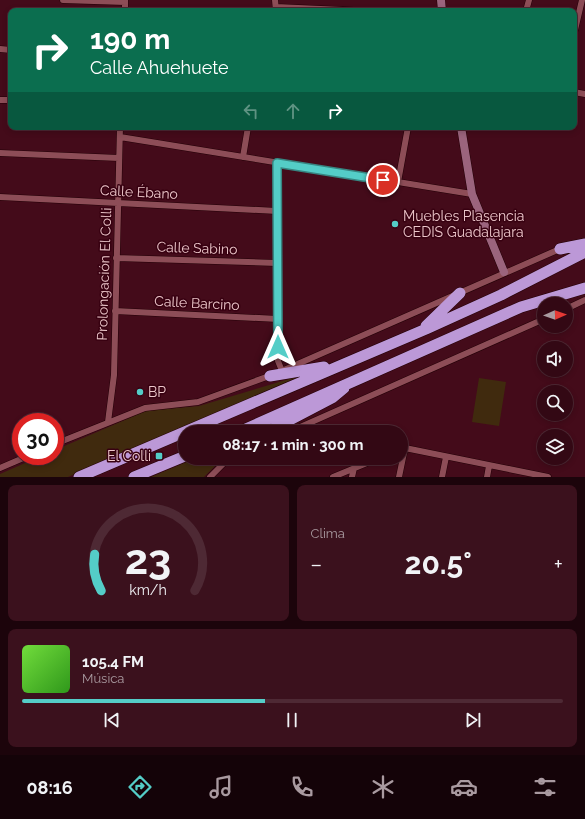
<!DOCTYPE html>
<html lang="es">
<meta charset="utf-8">
<style>
:root{--surface:#330814;--page:#3b111d;--text:#f1f3f6;--muted:#a99aa0;--line:#4e2934;--accent:#54cdc7}
body{margin:0;font-family:Raleway,sans-serif;background:var(--page);color:var(--text);height:100vh;display:flex;flex-direction:column;font-size:15px;white-space:nowrap}
*{box-sizing:border-box;margin:0}
p{font-size:13px;color:var(--muted)}
.icon{flex:none;width:22px;height:22px;fill:none;stroke:currentColor;stroke-width:2;stroke-linecap:round;stroke-linejoin:round}
.map{position:relative;height:477px;overflow:hidden}
.panel{display:flex;flex-direction:column;gap:8px;padding:8px;background:#1c040b;flex:1}
.panel>*{flex:none}
.top-card{position:absolute;left:8px;top:8px;width:569px;height:122px;border-radius:8px;box-shadow:0 2px 6px #0003,0 0 0 1px var(--line);background:#0b6e4f;color:#fff;overflow:hidden}
.needle{width:26px;rotate:88deg}
.controls{position:absolute;left:537px;top:297px;display:grid;gap:8px}
.controls a{display:grid;place-items:center;width:36px;height:36px;border-radius:50%;background:var(--surface);box-shadow:0 2px 6px #0003,0 0 0 1px var(--line);font-size:20px}
.speed{position:absolute;left:12px;top:413px;display:flex;gap:8px;font-size:20px;font-weight:700;text-align:center}
.speed>*{display:grid;place-content:center;width:52px;height:52px;border-radius:50%;background:var(--surface);box-shadow:0 2px 6px #0003,0 0 0 1px var(--line);line-height:1}
.speed .limit{border:6px solid #d22;background:#fff;color:#111}
.pin{position:absolute;display:grid;place-items:center;width:34px;height:34px;color:#fff;margin:-17px;border:2px solid #fff;border-radius:50%;box-shadow:0 1px 4px #0007}
.me{position:absolute;width:44px;margin:-22px;rotate:0deg;stroke-linejoin:round;filter:drop-shadow(0 0 3px #0008)}
.turn{display:flex;align-items:center;gap:14px;height:84px;padding:0 16px;font-size:18px}
.turn .icon{width:52px;height:52px;stroke-width:2.5}
.turn b{display:block;font-size:28px;line-height:34px}
.lanes{display:flex;align-items:center;height:38px;padding:0 16px;background:#0003;justify-content:center;gap:20px;direction:ltr}
.lanes .off{opacity:.35}
.big{font-size:30px;font-weight:700;line-height:1.1}
.panel .tile{flex:1;display:flex;flex-direction:column;justify-content:center;gap:6px;min-width:0;padding:0 14px;border-radius:8px;background:var(--page)}
.panel .dial{align-items:center;gap:0}
.dial svg{height:104px;overflow:visible;fill:none;stroke:var(--line);stroke-width:7;stroke-linecap:round;text-anchor:middle}
.dial text{fill:var(--text);stroke:none}
.song{display:flex;align-items:center;gap:12px}
.cover{width:48px;height:48px;border-radius:6px;background:linear-gradient(135deg,hsl(100 70% 55%),hsl(110 70% 35%))}
.played{height:4px;border-radius:2px;background:linear-gradient(90deg,var(--accent) 45%,var(--line) 45%)}
.keys{display:flex;justify-content:space-around;direction:ltr}
.heat{display:flex;justify-content:space-between;align-items:center;font-size:22px;direction:ltr}
.panel .tiles{flex:1;display:grid;gap:8px;grid-template-columns:1fr 1fr}
.tile:last-child{grid-column:span 2}
.trip{position:absolute;left:178px;top:425px;width:230px;height:40px;border-radius:20px;background:var(--surface);box-shadow:0 2px 6px #0003,0 0 0 1px var(--line);font-weight:700;line-height:40px;text-align:center}
.tab-bar{display:flex;height:64px;justify-content:space-around;align-items:center;background:#140308;color:var(--muted)}
.tab-bar .icon{width:28px;height:28px}
.tab-bar .active{color:var(--accent)}
.tab-bar b{font-size:18px;color:var(--text)}
.map>svg:first-child{display:block}
</style>
<div class="map">
<svg width="585" height="477" viewBox="0 0 585 477">
<rect width="100%" height="100%" fill="#440b1a"/>
<!-- green -->
<path fill="#402a0e" d="M 316,371 L 68,477 L 0,477 L 0,474 L 41,456 L 55,456 L 55,450 L 146,411 L 199,406 Z
M 479,378 L 506,382 L 499,426 L 472,422 Z
M 196,458 L 223,458 L 204,477 L 151,477 Z"/>
<g fill="none" stroke-linecap="round" stroke-linejoin="round">
<defs>
<path id="street" d="M 63,0 L 125,2
M 275,0 L 276,11
M 276,7 L 365,11
M 125,11 L 125,0
M 526,11 L 529,0
M 574,34 L 582,0
M 0,49 L 11,50
M 574,92 L 585,94
M 0,100 L 11,100
M 120,137 L 472,194
M 0,153 L 119,158
M 243,157 L 248,127
M 277,163 L 278,361 L 282,371
M 398,182 L 408,127
M 0,197 L 277,211
M 116,258 L 277,263
M 566,309 L 585,300
M 115,311 L 278,319
M 284,370 L 562,248
M 108,422 L 114,375 L 120,127
M 289,432 L 544,319
M 55,444 L 145,408 L 198,402 L 272,375
M 401,449 L 405,448 L 548,477
M 0,468 L 28,456
M 210,477 L 229,458
M 333,477 L 379,458
M 352,477 L 354,468
M 399,477 L 405,448
M 442,477 L 446,457
M 487,477 L 489,466"/>
<path id="secondary" d="M 441,0 L 442,11
M 461,127 L 472,194 L 504,272"/>
<path id="highway" d="M 560,249 L 585,244
M 426,326 L 460,293
M 270,376 L 324,367
M 239,432 L 521,307 L 585,288
M 267,432 L 332,398 L 344,388
M 228,459 L 229,458
M 79,477 L 426,329 L 501,295 L 585,252
M 134,477 L 185,456"/>
</defs>
<!-- street casing -->
<use href="#street" stroke="#230007" stroke-width="7"/>
<!-- secondary casing -->
<use href="#secondary" stroke="#230007" stroke-width="9"/>
<!-- highway casing -->
<use href="#highway" stroke="#230007" stroke-width="12"/>
<!-- street -->
<use href="#street" stroke="#8d4d57" stroke-width="6"/>
<!-- secondary -->
<use href="#secondary" stroke="#9b647d" stroke-width="8"/>
<!-- highway -->
<use href="#highway" stroke="#bc98d7" stroke-width="11"/>
</g>
<g fill="none" stroke-linecap="round" stroke-linejoin="round">
<defs>
<path id="route" d="M 278,347 L 277,163 L 383,180"/>
</defs>
<!-- route casing -->
<use href="#route" stroke="#378581" stroke-width="10"/>
<!-- route -->
<use href="#route" stroke="#54cdc7" stroke-width="7"/>
</g>
<!-- markers -->
<g fill="#54cdc7" stroke="#380111" stroke-width="1.5">
<circle cx="395" cy="224" r="4"/>
<circle cx="140" cy="392" r="4"/>
<rect x="155" y="452" width="8" height="8" rx="2"/>
</g>
<g text-anchor="middle" dominant-baseline="central" stroke-width="3" stroke-linejoin="round" paint-order="stroke">
<!-- street labels -->
<g font-size="14" fill="#ecc6ca" stroke="#380111">
<text transform="translate(139 192) rotate(3)">Calle Ébano</text>
<text transform="translate(197 248) rotate(2)">Calle Sabino</text>
<text transform="translate(104 274) rotate(-88)">Prolongación El Colli</text>
<text transform="translate(197 303) rotate(3)">Calle Barcino</text>
</g>
<!-- poi labels -->
<g font-size="14" fill="#ecc6ca" stroke="#380111" text-anchor="start">
<text x="403" y="216">Muebles Plasencia<tspan x="403" dy="16">CEDIS Guadalajara</tspan></text>
<text x="148" y="392">BP</text>
<text x="151" y="456" text-anchor="end">El Colli</text>
</g>
</g>
</svg>
<div class="controls">
<a><svg class="needle" viewBox="-14 -14 28 28"><path d="M0-13l5 13h-10z" fill="#e53935"/><path d="M0 13l5-13h-10z" fill="#a99aa0"/></svg></a>
<a><svg class="icon" aria-label="sound" viewBox="0 0 24 24"><path d="M4 9h4l5-4v14l-5-4H4zM17 9q2 3 0 6"/></svg></a>
<a><svg class="icon" aria-label="search" viewBox="0 0 24 24"><circle cx="10" cy="10" r="6"/><path d="M15 15l6 6"/></svg></a>
<a><svg class="icon" aria-label="layers" viewBox="0 0 24 24"><path d="M12 4l9 5-9 5-9-5zM3 14l9 5 9-5"/></svg></a>
</div>
<div class="speed"><div class="limit">30</div></div>
<div class="pin" style="left:383px;top:180px;background:#d93025"><svg class="icon" aria-label="arrive" viewBox="0 0 24 24"><path d="M6 21V4h12l-3 4 3 4H6"/></svg></div>
<svg class="me" style="left:278px;top:347px" viewBox="-20 -20 40 40"><path d="M0-17L14 15 0 8-14 15z" fill="#54cdc7" stroke="#fff" stroke-width="4"/></svg>
<div class="trip">08:17 · 1 min · 300 m</div>
<div class="top-card">
<div class="turn"><svg class="icon" aria-label="right" viewBox="0 0 24 24"><path d="M7 20v-9h11M14 6l5 5-5 5"/></svg><div><b>190 m</b>Calle Ahuehuete</div></div>
<div class="lanes"><svg class="icon off" aria-label="left" viewBox="0 0 24 24"><path d="M17 20v-9H6M10 6l-5 5 5 5"/></svg><svg class="icon off" aria-label="ahead" viewBox="0 0 24 24"><path d="M12 20V5M6 11l6-6 6 6"/></svg><svg class="icon" aria-label="right" viewBox="0 0 24 24"><path d="M7 20v-9h11M14 6l5 5-5 5"/></svg></div>
</div>
</div>
<section class="panel">
<div class="tiles">
<div class="tile dial"><svg viewBox="0 0 100 80">
<path d="M14 69A42 42 0 1 1 86 69"/>
<path d="M14 69A42 42 0 0 1 9 41" stroke="#54cdc7"/>
<text x="50" y="56" font-size="32" font-weight="700">23</text>
<text x="50" y="72" font-size="11">km/h</text>
</svg></div>
<div class="tile"><p>Clima</p>
<div class="heat"><a>−</a><b class="big">20.5°</b><a>+</a></div>
</div>
<div class="tile">
<div class="song"><i class="cover"></i><div><b>105.4 FM</b><p>Música</p></div></div>
<div class="played"></div>
<div class="keys"><svg class="icon" aria-label="previous" viewBox="0 0 24 24"><path d="M18 5L8 12l10 7zM5 5v14"/></svg><svg class="icon" aria-label="pause" viewBox="0 0 24 24"><path d="M8 5v14M16 5v14"/></svg><svg class="icon" aria-label="next" viewBox="0 0 24 24"><path d="M6 5l10 7-10 7zM19 5v14"/></svg></div>
</div>
</div>
</section>
<nav class="tab-bar">
<b>08:16</b>
<svg class="icon active" aria-label="directions" viewBox="0 0 24 24"><path d="M12 3l9 9-9 9-9-9zM9 14v-3h6M13 9l2 2-2 2"/></svg>
<svg class="icon" aria-label="music" viewBox="0 0 24 24"><path d="M9 18V5l10-2v13"/><circle cx="6" cy="18" r="3"/><circle cx="16" cy="16" r="3"/></svg>
<svg class="icon" aria-label="phone" viewBox="0 0 24 24"><path d="M5 4h4l2 5-3 2q2 4 5 5l2-3 5 2v4C11 20 4 13 5 4z"/></svg>
<svg class="icon" aria-label="climate" viewBox="0 0 24 24"><path d="M12 3v18M4 7l16 10M4 17L20 7"/></svg>
<svg class="icon" aria-label="car" viewBox="0 0 24 24"><path d="M5 17H2v-5l4-1 3-4h7l3 4 3 1v5h-3M9 17h6M6 11h13"/><circle cx="7" cy="17" r="2"/><circle cx="17" cy="17" r="2"/></svg>
<svg class="icon" aria-label="filters" viewBox="0 0 24 24"><path d="M4 7h16M4 17h16"/><circle cx="9" cy="7" r="2"/><circle cx="15" cy="17" r="2"/></svg>
</nav>
